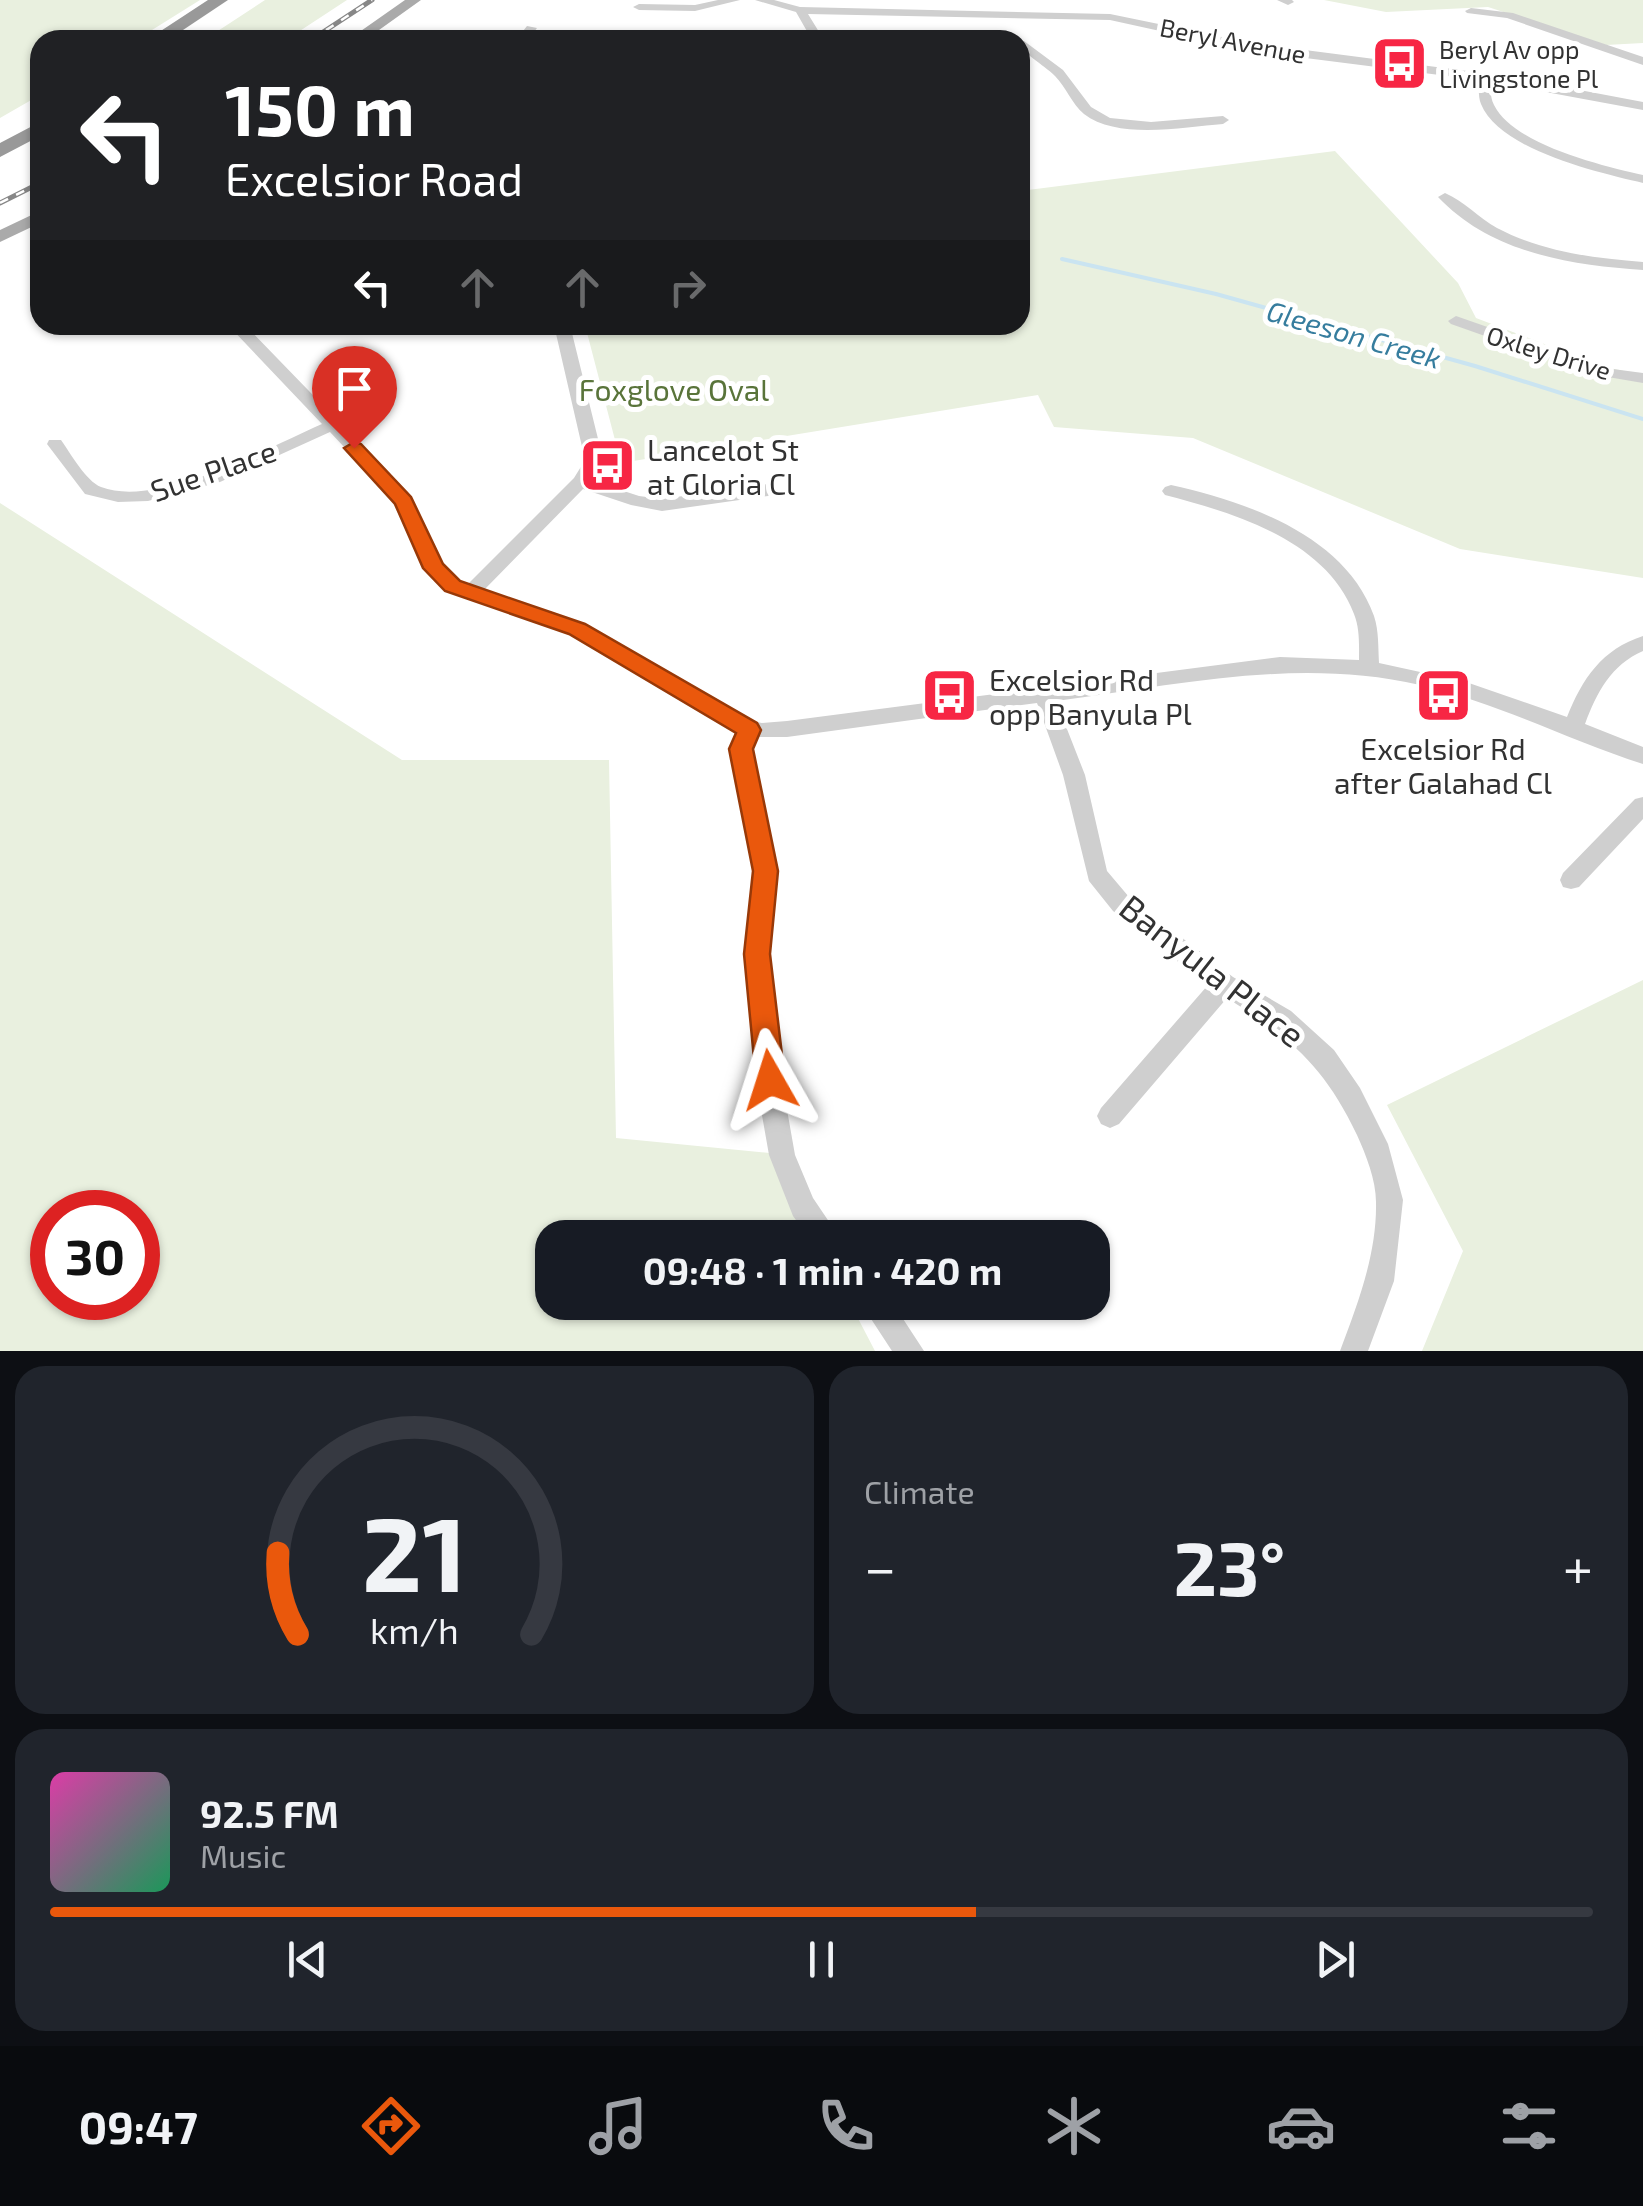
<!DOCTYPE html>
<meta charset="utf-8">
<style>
:root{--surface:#171b24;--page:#20242c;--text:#f1f3f6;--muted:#9ea1a6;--line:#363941;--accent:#ea580c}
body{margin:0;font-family:"Exo 2",sans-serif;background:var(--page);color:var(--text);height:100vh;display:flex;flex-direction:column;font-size:38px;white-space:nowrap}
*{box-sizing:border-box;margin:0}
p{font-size:32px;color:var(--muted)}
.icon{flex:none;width:55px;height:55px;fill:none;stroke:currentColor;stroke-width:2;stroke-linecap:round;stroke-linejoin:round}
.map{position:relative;height:1351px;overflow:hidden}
.details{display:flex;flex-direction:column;gap:15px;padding:15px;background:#0d0f14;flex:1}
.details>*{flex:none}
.top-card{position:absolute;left:30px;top:30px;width:1000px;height:305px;border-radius:30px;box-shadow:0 2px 8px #0004;background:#202124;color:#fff;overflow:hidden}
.speed{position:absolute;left:30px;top:1190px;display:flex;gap:20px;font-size:50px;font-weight:700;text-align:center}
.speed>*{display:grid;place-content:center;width:130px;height:130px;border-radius:50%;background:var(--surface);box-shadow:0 2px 8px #0004;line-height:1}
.speed .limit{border:15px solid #d22;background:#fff;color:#111}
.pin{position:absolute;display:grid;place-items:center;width:85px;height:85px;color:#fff;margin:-102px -42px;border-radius:50% 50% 50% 0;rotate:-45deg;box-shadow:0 0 10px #0007}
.pin .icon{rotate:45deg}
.me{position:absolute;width:110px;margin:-55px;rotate:354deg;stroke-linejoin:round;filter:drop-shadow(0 0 8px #0008)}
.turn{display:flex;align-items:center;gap:35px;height:210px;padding:0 30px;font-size:45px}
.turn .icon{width:130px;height:130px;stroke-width:2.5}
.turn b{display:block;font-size:70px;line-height:85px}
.lanes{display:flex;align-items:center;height:95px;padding:0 30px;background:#0003;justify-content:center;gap:50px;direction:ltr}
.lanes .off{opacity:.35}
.big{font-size:75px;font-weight:700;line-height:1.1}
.details .card{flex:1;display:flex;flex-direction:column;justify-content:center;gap:15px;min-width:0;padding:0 35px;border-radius:30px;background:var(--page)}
.details .dial{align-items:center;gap:0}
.dial svg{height:260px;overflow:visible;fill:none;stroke:var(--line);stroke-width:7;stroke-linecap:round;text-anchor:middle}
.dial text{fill:var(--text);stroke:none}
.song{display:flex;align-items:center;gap:30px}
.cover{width:120px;height:120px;border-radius:15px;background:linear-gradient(135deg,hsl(320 70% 55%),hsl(150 70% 35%))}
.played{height:10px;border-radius:5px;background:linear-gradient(90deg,var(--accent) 60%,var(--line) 60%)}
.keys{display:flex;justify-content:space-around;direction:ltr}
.heat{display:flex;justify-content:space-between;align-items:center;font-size:55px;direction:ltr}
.details .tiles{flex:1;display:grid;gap:15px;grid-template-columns:1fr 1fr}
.card:last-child{grid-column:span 2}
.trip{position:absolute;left:535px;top:1220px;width:575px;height:100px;border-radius:30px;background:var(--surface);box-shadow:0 2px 8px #0004;font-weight:700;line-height:100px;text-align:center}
.tabs{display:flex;height:160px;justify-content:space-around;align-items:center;background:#090b0e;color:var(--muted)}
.tabs .icon{width:70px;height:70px}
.tabs .selected{color:var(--accent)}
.tabs b{font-size:45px;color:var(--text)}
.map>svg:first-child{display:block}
</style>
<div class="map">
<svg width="1643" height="1351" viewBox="0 0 1643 1351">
<rect width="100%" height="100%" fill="#fff"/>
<!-- green -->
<path fill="#e9f0df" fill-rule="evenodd" d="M 0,0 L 200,0 L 136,40 L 40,40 L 40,95 L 0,118 Z
M 265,0 L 347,0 L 286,40 L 204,40 Z
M 1324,0 L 1643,0 L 1643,43 L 1606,45 L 1488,7 L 1386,12 Z
M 1335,151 L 1458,283 L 1476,318 L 1605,367 L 1643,375 L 1643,578 L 1460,549 L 1193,438 L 1054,427 L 1038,395 L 621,463 L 585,325 L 1020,325 L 1020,191 Z
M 0,503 L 402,760 L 609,760 L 616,1138 L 770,1153 L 815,1237 L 552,1238 L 552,1302 L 850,1303 L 875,1351 L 0,1351 ZM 52,1212 L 138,1212 L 138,1298 L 52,1298 Z
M 1643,980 L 1643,1351 L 1422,1351 L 1463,1251 L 1387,1105 Z"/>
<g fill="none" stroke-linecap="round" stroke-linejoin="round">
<!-- stream -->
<path stroke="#cae4f1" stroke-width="4" d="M 1062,259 L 1216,294 L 1475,366 L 1643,419"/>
<!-- minor -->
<path fill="#cfcfcf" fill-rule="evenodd" d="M 718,0 L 740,0 L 695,11 L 639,10 L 633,7 L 639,4 L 695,5 Z
M 755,0 L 774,0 L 800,7 L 1110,14 L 1251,43 L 1506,76 L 1643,102 L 1643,110 L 1491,82 C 1491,89 1490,98 1494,105 C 1514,145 1603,166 1643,175 L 1643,183 C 1600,173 1499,150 1481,104 C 1478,97 1479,88 1479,80 L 1251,51 L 1110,20 L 808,14 L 824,40 L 812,40 L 796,12 Z
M 1277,0 L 1292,0 L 1294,2 L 1288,5 Z
M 1471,8 L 1513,13 L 1643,57 L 1643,65 L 1507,18 L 1467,13 L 1465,11 Z
M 527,26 L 537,28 L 528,40 L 516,40 Z
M 1018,40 L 1024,41 L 1063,70 L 1091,107 L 1110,118 L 1151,122 L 1223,116 L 1229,120 L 1223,124 C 1184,127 1117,140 1084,114 C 1072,104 1066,87 1055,76 C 1042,63 1023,55 1018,40 Z
M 1445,193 C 1464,201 1479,218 1497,228 C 1543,252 1593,258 1643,262 L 1643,270 C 1570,265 1491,253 1438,197 Z
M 1456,316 L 1605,368 L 1643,373 L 1643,383 L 1596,375 L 1451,324 L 1448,321 Z
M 228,325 L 245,325 L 403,488 L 442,564 L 460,581 L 468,584 L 574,478 L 582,465 L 583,451 L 554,325 L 570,325 L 601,451 L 600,465 L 590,480 L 639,496 L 662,499 L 768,484 L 777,490 L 768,496 L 662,511 L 631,505 L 583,489 L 484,590 L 584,624 L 745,720 L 762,723 L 787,721 L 1280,657 L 1359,660 C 1359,645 1360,629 1354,614 C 1326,540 1234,513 1165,495 L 1162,491 L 1165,487 L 1171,485 C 1247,502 1345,535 1374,616 C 1379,631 1378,648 1379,663 L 1466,682 L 1567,717 C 1582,679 1602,649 1643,636 L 1643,651 C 1611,665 1597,692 1585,724 L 1643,747 L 1643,764 C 1567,740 1499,703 1420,685 C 1297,657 1178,685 1056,701 L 1085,775 L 1107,871 L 1129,897 L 1233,977 L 1291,1011 L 1334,1050 L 1360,1088 L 1388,1144 L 1403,1200 L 1394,1281 L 1368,1351 L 1340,1351 C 1358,1303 1377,1254 1376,1202 C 1376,1180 1366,1155 1357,1135 C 1324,1066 1291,1038 1227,998 L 1119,1124 L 1110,1128 L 1101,1124 L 1097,1116 L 1101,1108 L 1208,985 L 1113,911 L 1089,881 L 1063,775 L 1037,703 L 787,737 L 756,737 L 751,749 L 777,871 L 769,954 L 786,1104 L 795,1155 L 813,1198 L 840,1238 L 809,1238 L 793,1216 L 769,1155 L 760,1104 L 745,954 L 755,871 L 731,749 L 737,733 L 570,634 L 446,591 L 425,567 L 389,495 L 330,432 L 220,482 L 148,501 L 118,502 L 85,494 L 47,444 L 49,440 L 61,440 C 71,454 86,481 101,487 C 158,509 269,447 322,424 Z
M 1643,797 L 1643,819 L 1579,887 L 1571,889 L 1563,887 L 1560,880 L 1563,873 L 1635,799 Z
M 860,1302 L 892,1302 L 924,1351 L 892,1351 Z"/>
<!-- major -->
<path fill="#aaa" fill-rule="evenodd" d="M 405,0 L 421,0 L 365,40 L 348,40 Z
M 40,211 L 40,223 L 0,242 L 0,230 Z"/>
<!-- highway -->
<path fill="#999" fill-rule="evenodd" d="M 208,0 L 228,0 L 168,40 L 147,40 Z
M 40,122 L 40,136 L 0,157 L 0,143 Z"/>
<defs>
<path id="rail" d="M 311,40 L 372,0
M 0,203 L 40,183"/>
</defs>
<!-- rail casing -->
<use href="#rail" stroke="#878787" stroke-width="5"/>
<!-- rail -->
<use href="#rail" stroke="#fff" stroke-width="2.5" stroke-dasharray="9" stroke-linecap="butt"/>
</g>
<!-- route -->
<path fill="#ea580c" stroke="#983908" stroke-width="2.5" d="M 354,442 L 361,444 L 411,497 L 443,564 L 460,581 L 585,624 L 757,723 L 761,730 L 753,749 L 778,871 L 770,954 L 785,1080 L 781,1089 L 770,1093 L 760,1089 L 756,1080 L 744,954 L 753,871 L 729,749 L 736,733 L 569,634 L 445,591 L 423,568 L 395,504 L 344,448 Z"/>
<!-- icons -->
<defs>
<symbol id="bus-square" viewBox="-11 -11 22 22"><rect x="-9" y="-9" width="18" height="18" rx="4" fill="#f72644" stroke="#fff"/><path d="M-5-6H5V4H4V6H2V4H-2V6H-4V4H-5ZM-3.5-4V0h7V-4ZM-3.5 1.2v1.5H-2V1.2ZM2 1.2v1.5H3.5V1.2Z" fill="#fff"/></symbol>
</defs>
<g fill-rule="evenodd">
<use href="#bus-square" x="1368" y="32" width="63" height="63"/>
<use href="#bus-square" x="576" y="434" width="63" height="63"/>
<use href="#bus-square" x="1412" y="664" width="63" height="63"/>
<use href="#bus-square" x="918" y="664" width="63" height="63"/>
</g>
<g text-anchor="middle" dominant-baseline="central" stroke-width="10" stroke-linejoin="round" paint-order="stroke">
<!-- far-street labels -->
<g font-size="25" fill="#323232" stroke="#fff">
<text transform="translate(1233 40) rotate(11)">Beryl Avenue</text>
<text transform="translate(1549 352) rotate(17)">Oxley Drive</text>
</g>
<!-- far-poi labels -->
<g font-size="25" fill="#323232" stroke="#fff" text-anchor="start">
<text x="1439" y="49">Beryl Av opp<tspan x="1439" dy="29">Livingstone Pl</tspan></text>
</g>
<!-- far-water labels -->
<g font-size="28" font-style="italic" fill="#367d9e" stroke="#fff">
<text transform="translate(1354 334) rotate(16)">Gleeson Creek</text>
</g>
<!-- park labels -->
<g font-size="30" fill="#59743a" stroke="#fff">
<text x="674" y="389">Foxglove Oval</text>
</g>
<!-- poi labels -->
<g font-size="30" fill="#323232" stroke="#fff" text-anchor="start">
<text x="647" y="449">Lancelot St<tspan x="647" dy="34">at Gloria Cl</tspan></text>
<text x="989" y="679">Excelsior Rd<tspan x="989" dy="34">opp Banyula Pl</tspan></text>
<text x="1443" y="748" text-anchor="middle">Excelsior Rd<tspan x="1443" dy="34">after Galahad Cl</tspan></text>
</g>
<!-- street labels -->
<g font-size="30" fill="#323232" stroke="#fff">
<text transform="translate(213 470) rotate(-19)">Sue Place</text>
</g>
<!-- near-street labels -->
<g font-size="35" fill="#323232" stroke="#fff">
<text transform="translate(1213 970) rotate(38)">Banyula Place</text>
</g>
</g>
</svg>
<div class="speed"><div class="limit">30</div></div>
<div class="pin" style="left:354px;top:448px;background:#d93025"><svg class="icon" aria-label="arrive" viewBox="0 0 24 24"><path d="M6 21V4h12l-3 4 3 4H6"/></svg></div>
<svg class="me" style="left:770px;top:1080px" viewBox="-20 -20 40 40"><path d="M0-17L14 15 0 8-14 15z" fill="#ea580c" stroke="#fff" stroke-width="4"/></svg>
<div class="trip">09:48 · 1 min · 420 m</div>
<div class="top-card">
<div class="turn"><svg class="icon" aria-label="left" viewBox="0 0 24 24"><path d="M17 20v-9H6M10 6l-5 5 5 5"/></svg><div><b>150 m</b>Excelsior Road</div></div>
<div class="lanes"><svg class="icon" aria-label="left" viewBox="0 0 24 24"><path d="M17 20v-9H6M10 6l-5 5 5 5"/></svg><svg class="icon off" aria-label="ahead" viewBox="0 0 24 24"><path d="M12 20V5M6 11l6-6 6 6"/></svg><svg class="icon off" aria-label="ahead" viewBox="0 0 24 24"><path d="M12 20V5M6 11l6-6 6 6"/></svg><svg class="icon off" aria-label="right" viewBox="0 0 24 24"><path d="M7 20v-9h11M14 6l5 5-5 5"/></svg></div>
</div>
</div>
<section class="details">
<div class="tiles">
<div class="card dial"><svg viewBox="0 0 100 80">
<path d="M14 69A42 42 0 1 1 86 69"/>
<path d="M14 69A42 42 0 0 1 8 44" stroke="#ea580c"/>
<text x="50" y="56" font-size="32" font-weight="700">21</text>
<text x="50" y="72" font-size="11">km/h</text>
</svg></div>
<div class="card"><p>Climate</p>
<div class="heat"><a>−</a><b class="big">23°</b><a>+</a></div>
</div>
<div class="card">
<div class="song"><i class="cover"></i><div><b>92.5 FM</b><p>Music</p></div></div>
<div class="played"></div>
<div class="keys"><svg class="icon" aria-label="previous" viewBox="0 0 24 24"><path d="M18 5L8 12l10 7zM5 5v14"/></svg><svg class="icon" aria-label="pause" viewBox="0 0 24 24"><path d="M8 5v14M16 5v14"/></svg><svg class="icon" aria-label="next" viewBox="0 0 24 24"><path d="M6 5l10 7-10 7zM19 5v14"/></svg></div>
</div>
</div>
</section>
<nav class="tabs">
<b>09:47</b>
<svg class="icon selected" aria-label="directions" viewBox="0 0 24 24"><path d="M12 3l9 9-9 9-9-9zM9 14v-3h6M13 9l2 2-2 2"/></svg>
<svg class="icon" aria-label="music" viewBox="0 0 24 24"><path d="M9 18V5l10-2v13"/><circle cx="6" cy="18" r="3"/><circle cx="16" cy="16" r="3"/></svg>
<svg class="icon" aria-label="phone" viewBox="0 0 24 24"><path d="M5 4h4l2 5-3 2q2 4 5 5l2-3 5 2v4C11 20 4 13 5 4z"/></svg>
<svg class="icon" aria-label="climate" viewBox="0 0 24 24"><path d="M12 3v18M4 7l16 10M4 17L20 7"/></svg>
<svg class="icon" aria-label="car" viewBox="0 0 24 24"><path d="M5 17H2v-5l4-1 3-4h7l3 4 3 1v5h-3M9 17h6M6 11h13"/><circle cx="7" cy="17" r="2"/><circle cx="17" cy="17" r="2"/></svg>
<svg class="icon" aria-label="filters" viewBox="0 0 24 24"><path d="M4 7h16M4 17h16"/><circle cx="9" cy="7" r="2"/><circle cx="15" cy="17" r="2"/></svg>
</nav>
